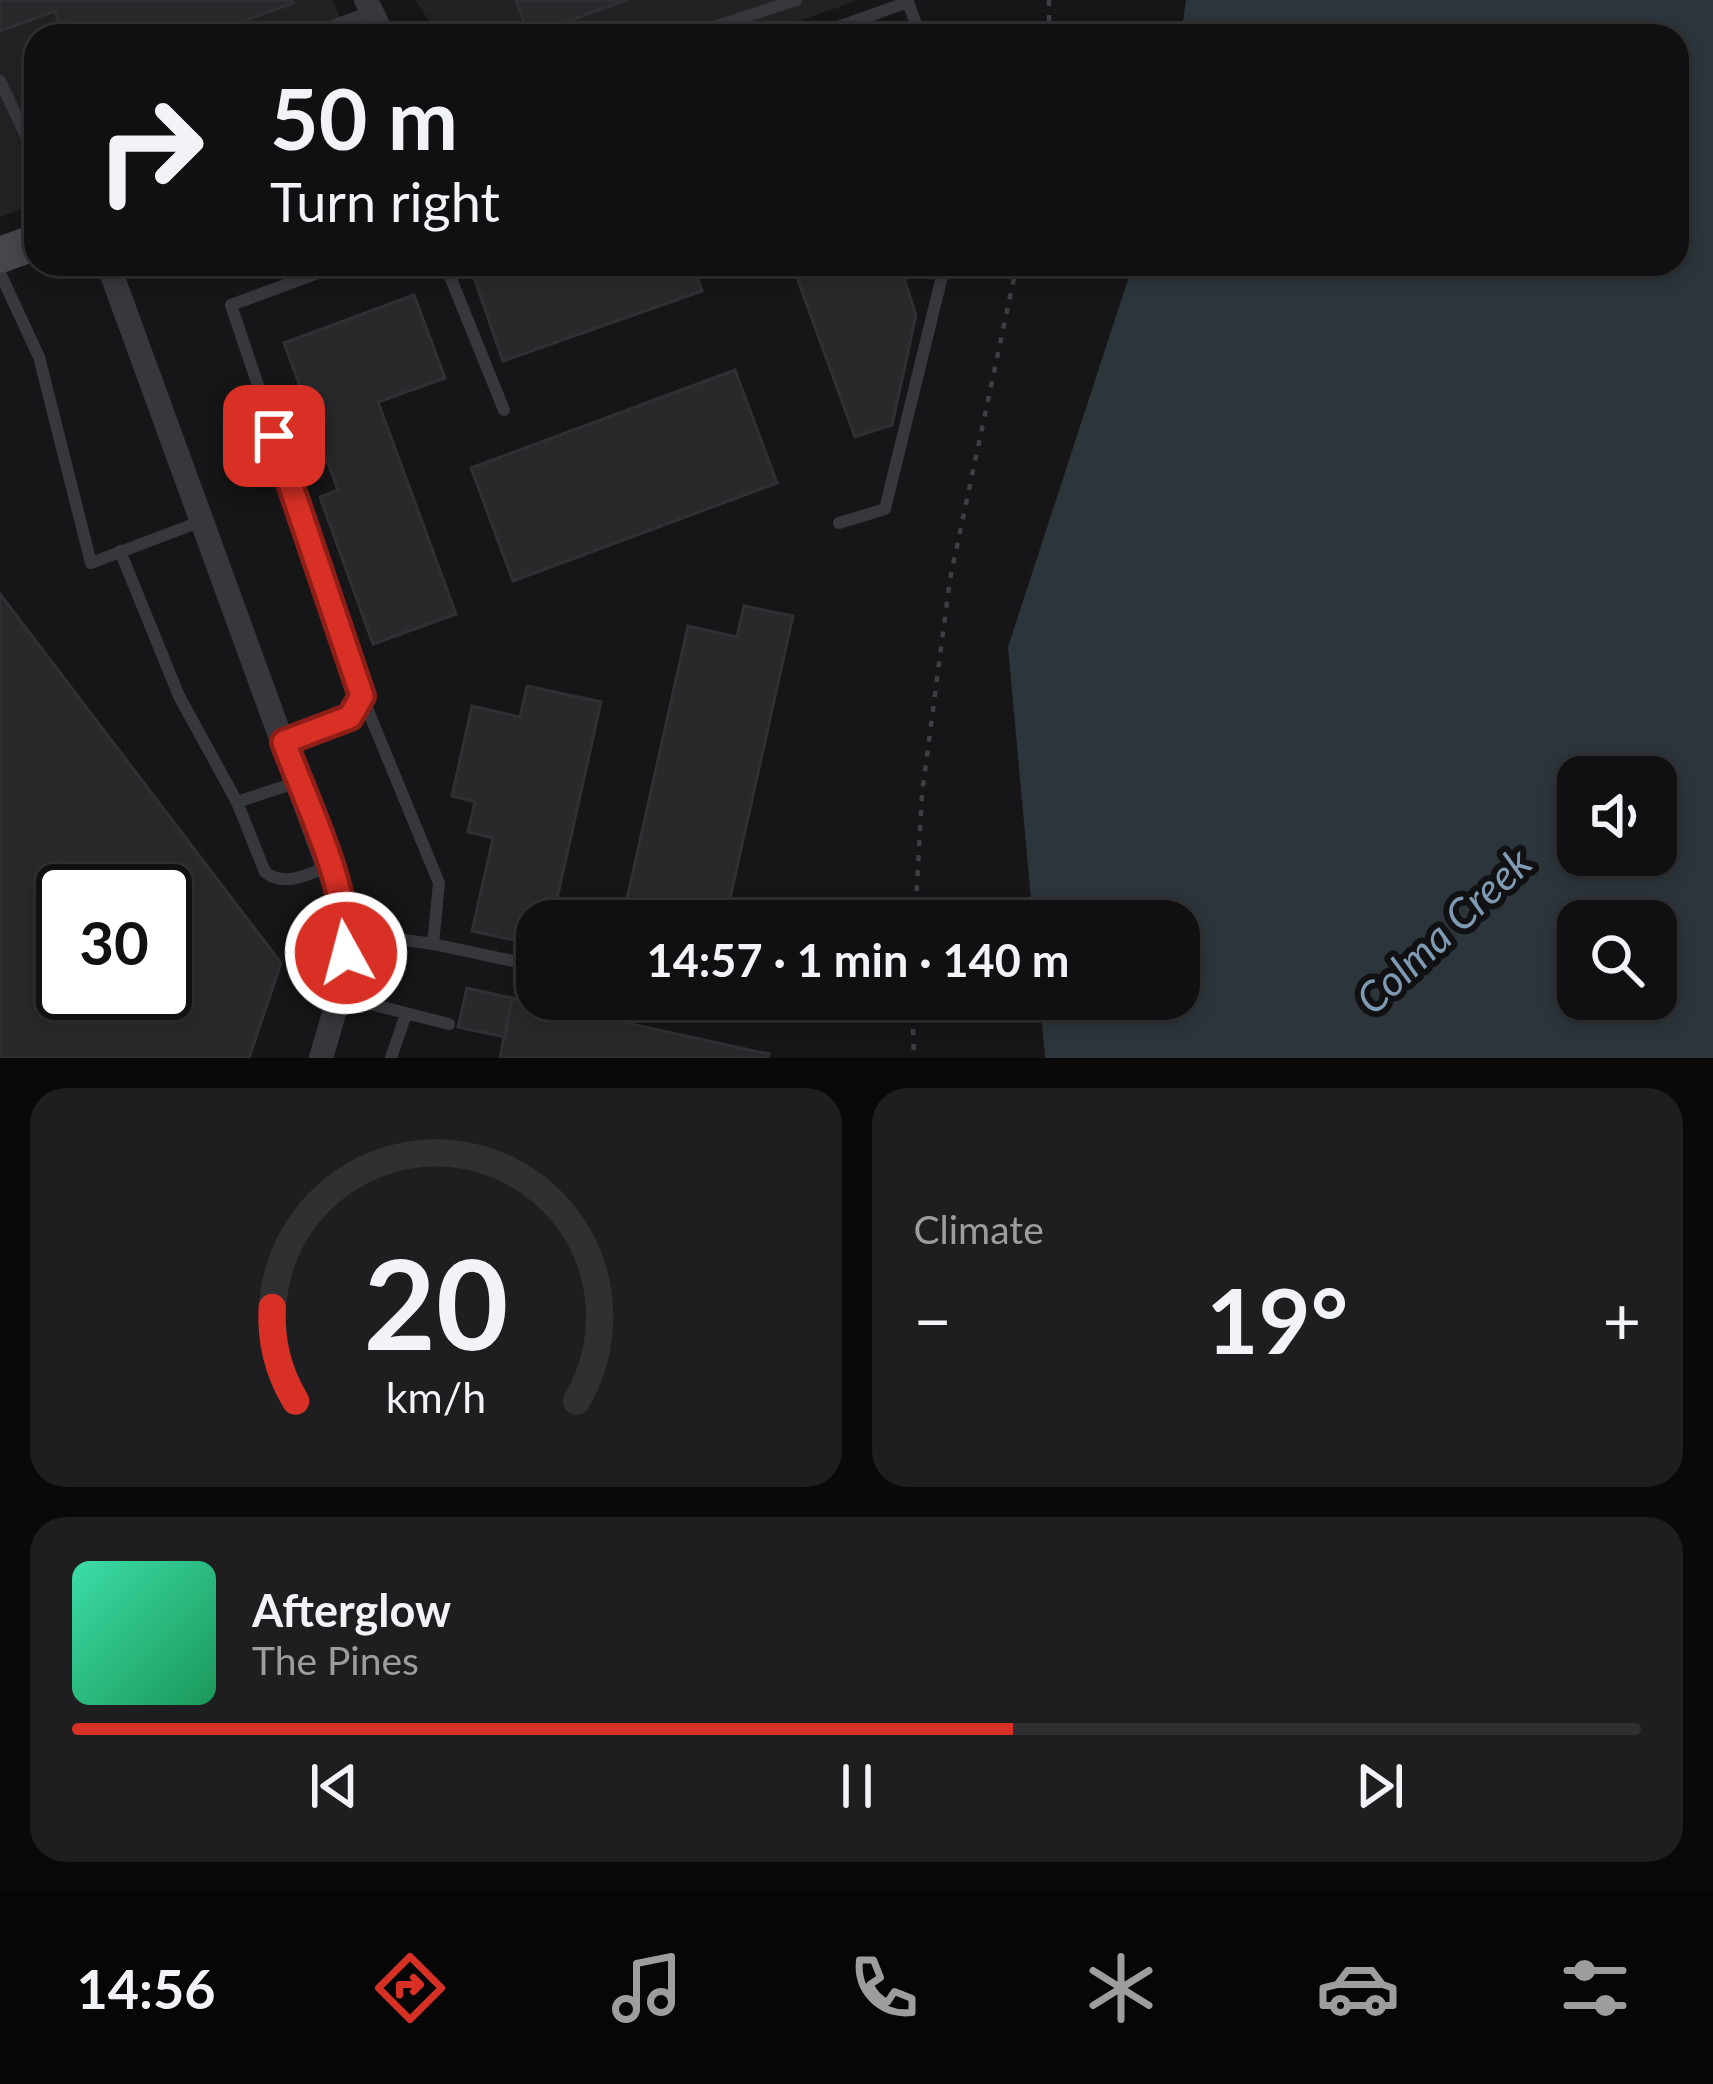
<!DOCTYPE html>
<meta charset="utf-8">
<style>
:root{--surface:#101012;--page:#1e1e20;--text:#f1f3f6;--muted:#9c9d9f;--line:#303032;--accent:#d93025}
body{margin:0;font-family:Lato,sans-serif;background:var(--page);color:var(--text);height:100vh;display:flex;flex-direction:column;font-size:45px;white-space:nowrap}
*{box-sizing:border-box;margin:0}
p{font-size:39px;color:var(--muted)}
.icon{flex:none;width:66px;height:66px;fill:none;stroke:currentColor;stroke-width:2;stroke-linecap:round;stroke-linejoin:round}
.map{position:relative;height:1058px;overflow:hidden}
.panel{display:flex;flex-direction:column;gap:30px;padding:30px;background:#09090a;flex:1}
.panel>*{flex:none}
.hud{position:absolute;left:24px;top:24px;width:1665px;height:252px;border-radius:36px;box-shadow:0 6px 18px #0003,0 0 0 3px var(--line);background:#101012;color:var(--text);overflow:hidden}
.controls{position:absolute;left:1557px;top:756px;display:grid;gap:24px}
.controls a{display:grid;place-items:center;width:120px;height:120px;border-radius:24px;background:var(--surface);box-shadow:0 6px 18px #0003,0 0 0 3px var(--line);font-size:60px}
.speed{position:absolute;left:36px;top:864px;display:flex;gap:24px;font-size:60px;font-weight:700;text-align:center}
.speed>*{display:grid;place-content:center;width:156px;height:156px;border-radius:50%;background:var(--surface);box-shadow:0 6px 18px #0003,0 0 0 3px var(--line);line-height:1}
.speed .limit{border:6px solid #111;border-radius:18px;background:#fff;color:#111}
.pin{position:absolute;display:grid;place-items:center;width:102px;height:102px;color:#fff;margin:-51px;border-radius:24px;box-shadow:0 6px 18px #0006}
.me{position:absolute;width:132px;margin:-66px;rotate:353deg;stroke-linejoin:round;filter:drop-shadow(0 0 9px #0008)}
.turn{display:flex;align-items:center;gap:42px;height:252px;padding:0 48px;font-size:54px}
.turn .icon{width:156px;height:156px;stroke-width:2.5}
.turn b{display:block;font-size:84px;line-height:102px}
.big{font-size:90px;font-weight:700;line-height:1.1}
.panel .card{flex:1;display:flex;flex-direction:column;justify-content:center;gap:18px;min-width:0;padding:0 42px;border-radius:36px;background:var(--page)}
.panel .dial{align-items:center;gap:0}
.dial svg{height:312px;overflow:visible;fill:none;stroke:var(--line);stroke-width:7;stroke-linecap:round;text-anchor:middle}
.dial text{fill:var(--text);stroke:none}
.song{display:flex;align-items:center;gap:36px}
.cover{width:144px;height:144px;border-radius:18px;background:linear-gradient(135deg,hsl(160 70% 55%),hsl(150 70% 35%))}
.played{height:12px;border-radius:6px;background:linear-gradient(90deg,var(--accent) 60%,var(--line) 60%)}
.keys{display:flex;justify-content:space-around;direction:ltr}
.heat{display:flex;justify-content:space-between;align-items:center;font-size:66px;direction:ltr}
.panel .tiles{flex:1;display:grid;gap:30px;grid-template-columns:1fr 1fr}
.card:last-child{grid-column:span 2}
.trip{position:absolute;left:516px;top:900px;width:684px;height:120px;border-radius:36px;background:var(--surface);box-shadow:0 6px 18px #0003,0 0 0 3px var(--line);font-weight:700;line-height:120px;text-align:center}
.dock{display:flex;height:192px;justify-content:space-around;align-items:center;background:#060607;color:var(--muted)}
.dock .icon{width:84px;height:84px}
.dock .current{color:var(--accent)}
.dock b{font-size:54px;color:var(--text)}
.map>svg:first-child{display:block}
</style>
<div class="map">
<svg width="1713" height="1058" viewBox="0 0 1713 1058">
<rect width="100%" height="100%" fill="#161618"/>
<!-- built -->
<path fill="#222225" d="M 0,0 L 333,0 L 346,34 L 36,36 L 36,204 L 0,217 Z
M 415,0 L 859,0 L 756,36 L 439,36 Z"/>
<!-- water -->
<path fill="#2c353c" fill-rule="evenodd" d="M 1186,0 L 1713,0 L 1713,1058 L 1045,1058 L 1040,999 L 1179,999 L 1179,921 L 1033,921 L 1008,647 L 1133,264 L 1677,264 L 1677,36 L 1181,36 ZM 1578,777 L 1656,777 L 1656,855 L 1578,855 ZM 1578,921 L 1656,921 L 1656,999 L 1578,999 Z"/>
<!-- building -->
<path fill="#29292c" stroke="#303034" stroke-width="3" fill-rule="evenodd" d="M 0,0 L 292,0 L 293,3 L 202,36 L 64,36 L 55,11 L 0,31 Z
M 516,0 L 627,0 L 529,35 Z
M 486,264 L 693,264 L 702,291 L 503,361 L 471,269 Z
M 792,264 L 899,264 L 916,315 L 892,425 L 855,437 Z
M 414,295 L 445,378 L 378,402 L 456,614 L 373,644 L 320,497 L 338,490 L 284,343 Z
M 735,370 L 777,483 L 513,581 L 471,468 Z
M 0,594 L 281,963 L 249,1058 L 0,1058 ZM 63,891 L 165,891 L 165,993 L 63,993 Z
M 744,606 L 793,616 L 725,921 L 622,921 L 688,626 L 737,637 Z
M 527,686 L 601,702 L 552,921 L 537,921 L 537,945 L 472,931 L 493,838 L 468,832 L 475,802 L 452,796 L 472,706 L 520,717 Z
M 467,988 L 512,998 L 505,1037 L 458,1027 Z
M 512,998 L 769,1054 L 768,1058 L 500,1058 Z"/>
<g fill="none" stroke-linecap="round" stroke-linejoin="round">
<!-- path -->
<path stroke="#3d3f44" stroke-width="4.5" stroke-dasharray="6 9" stroke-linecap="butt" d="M 1049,36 L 1049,0
M 915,921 L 922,794 L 950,579 L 1017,264
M 912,999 L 914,1058"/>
<!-- lane -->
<path stroke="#37383d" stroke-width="12" d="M 305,36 L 371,12
M 687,36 L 796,0
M 813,36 L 908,2 L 920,36
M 0,81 L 27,138 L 36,134
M 342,264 L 231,305 L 362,696 L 439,883 L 433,944
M 445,264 L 504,410
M 0,273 L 39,357 L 91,563 L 202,521
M 839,523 L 885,509 L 945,264
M 120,551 L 179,696 L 237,802 L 265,872 C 285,888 308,874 329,866
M 283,742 L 350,717 L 362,696
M 237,802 L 298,782
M 347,932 L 433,944 L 537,966
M 339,996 L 449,1024
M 687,999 L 745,1012 L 760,999
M 391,1058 L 406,1014"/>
<!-- street -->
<path stroke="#37383d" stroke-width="24" d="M 366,0 L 383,36
M 108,264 L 344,911 C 352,962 335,1010 321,1058"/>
<!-- secondary -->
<path stroke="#45474d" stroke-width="36" d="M 0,255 L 36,242"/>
</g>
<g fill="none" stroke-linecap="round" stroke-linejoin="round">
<defs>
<path id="route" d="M 274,436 L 362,696 L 350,717 L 284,742 C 307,805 349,886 346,953"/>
</defs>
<!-- route casing -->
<use href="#route" stroke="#8d1f18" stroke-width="30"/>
<!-- route -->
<use href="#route" stroke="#d93025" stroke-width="21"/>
</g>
<g text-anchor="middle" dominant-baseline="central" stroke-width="12" stroke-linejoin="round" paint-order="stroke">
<!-- water labels -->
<g font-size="42" font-style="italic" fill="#7f9bb3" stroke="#111113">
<text transform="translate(1443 930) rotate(-43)">Colma Creek</text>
</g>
</g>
</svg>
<div class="controls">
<a><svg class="icon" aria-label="sound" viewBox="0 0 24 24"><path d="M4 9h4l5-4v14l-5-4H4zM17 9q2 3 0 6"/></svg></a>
<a><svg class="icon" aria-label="search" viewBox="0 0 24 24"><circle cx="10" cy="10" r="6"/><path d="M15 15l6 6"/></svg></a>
</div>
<div class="speed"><div class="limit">30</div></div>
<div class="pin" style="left:274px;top:436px;background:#d93025"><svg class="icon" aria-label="arrive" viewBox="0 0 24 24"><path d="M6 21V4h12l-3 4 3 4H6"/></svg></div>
<svg class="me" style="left:346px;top:953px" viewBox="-20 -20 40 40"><circle r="17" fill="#d93025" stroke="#fff" stroke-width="3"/><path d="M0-11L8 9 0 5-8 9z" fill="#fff"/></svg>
<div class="trip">14:57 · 1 min · 140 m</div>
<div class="hud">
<div class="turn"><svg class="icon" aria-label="right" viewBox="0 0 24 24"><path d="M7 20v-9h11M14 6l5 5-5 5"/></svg><div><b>50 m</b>Turn right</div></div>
</div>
</div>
<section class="panel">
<div class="tiles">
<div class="card dial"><svg viewBox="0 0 100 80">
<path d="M14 69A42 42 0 1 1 86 69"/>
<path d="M14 69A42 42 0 0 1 8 45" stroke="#d93025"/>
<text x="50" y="56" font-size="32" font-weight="700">20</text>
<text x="50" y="72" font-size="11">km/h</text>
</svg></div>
<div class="card"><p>Climate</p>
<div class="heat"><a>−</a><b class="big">19°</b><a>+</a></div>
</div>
<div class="card">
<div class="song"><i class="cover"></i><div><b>Afterglow</b><p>The Pines</p></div></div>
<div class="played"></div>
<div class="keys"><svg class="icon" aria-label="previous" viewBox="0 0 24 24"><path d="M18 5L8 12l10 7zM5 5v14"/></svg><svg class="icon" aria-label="pause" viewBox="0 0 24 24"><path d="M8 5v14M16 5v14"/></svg><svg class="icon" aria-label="next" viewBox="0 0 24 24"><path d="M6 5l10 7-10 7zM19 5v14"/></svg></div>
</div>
</div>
</section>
<nav class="dock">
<b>14:56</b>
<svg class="icon current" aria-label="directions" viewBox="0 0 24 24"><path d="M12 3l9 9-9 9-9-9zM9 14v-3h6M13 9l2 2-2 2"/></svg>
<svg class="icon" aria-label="music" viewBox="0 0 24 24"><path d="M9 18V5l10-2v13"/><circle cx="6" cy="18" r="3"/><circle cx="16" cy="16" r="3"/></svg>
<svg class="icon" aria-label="phone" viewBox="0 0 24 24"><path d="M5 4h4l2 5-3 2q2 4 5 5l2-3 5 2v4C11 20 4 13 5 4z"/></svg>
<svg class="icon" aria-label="climate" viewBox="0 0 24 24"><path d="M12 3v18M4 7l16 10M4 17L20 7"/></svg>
<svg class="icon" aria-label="car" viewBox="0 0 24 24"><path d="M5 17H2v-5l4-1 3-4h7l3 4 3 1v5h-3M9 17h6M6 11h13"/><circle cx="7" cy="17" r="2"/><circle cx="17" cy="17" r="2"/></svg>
<svg class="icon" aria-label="filters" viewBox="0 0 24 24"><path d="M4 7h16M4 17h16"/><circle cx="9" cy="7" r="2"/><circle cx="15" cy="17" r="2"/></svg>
</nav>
